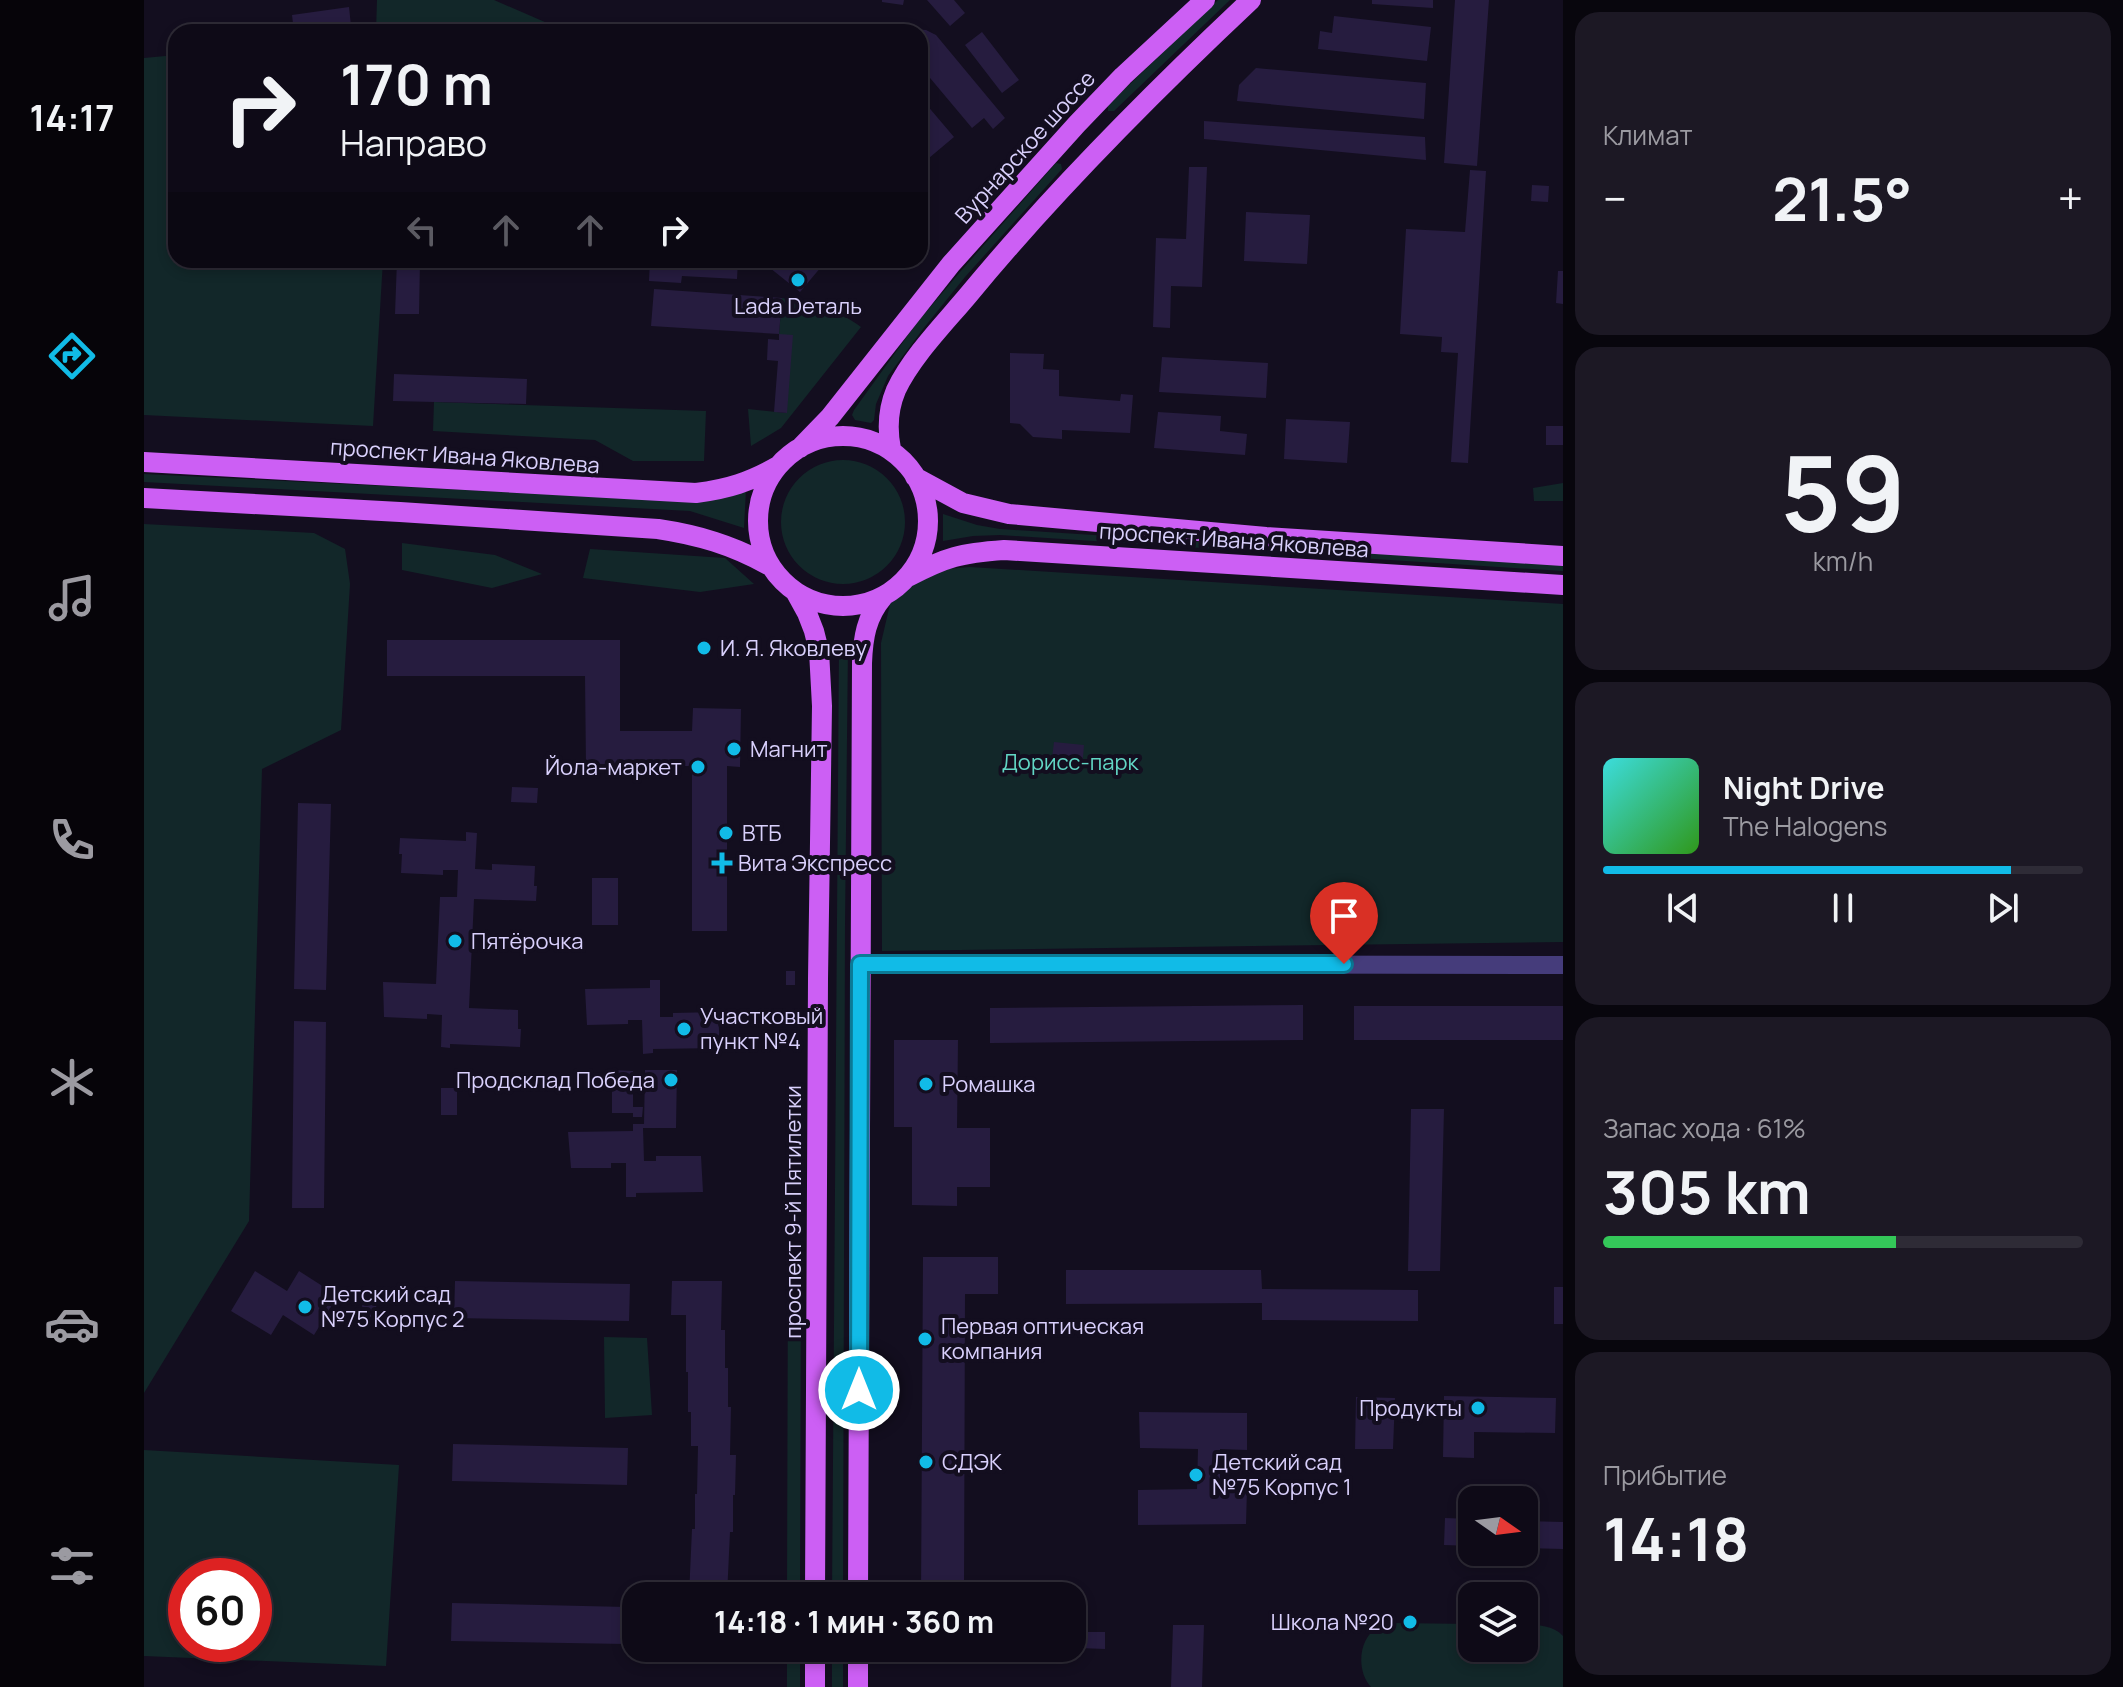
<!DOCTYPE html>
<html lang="ru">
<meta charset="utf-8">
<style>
:root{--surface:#0e0a17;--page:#1c1824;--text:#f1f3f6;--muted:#9b9aa1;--line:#2e2b36;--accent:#11bbe7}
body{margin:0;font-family:Manrope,sans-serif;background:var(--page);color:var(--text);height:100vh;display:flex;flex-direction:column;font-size:30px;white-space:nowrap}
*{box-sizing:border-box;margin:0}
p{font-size:26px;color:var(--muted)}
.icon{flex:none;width:44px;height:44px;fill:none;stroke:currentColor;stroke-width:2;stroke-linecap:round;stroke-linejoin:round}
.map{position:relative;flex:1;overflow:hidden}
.side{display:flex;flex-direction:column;gap:12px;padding:12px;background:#08060d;width:560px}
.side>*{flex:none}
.guide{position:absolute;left:24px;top:24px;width:760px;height:244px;border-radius:24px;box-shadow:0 4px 12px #0003,0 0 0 2px var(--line);background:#0e0a17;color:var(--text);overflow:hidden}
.needle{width:52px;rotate:104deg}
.buttons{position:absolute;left:1314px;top:1486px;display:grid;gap:16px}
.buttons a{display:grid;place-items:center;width:80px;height:80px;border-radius:16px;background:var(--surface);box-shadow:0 4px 12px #0003,0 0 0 2px var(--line);font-size:40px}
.speed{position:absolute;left:24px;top:1558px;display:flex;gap:16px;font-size:40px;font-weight:700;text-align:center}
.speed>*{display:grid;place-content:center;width:104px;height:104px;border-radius:50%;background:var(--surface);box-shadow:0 4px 12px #0003,0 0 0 2px var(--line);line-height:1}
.speed .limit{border:12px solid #d22;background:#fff;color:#111}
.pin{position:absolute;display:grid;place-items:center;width:68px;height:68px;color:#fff;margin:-82px -34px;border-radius:50% 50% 50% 0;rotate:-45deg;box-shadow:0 0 8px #0007}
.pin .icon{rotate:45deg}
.me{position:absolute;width:88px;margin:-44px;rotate:0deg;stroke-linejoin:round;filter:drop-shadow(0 0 6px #0008)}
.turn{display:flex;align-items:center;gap:28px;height:168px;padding:0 40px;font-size:36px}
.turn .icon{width:104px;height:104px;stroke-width:2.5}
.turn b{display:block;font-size:56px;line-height:68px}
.lanes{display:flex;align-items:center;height:76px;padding:0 40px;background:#0003;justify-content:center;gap:40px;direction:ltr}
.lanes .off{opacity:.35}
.big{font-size:60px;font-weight:700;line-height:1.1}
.side .card{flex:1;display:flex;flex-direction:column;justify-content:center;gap:12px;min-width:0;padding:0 28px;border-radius:24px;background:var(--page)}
.side .dial{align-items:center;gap:0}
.dial b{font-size:104px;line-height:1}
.song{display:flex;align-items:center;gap:24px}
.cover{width:96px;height:96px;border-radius:12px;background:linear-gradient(135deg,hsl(180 70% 55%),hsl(110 70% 35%))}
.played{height:8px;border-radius:4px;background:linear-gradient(90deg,var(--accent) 85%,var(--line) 85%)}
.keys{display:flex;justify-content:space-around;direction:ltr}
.heat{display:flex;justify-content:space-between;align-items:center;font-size:44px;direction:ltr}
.charge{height:12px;border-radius:6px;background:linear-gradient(90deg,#34c759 61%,var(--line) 0)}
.trip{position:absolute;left:478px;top:1582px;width:464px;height:80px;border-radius:24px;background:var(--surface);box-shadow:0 4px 12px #0003,0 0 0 2px var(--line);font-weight:700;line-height:80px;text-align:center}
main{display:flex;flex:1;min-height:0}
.tab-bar{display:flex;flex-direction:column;width:144px;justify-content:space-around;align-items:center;background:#060409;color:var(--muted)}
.tab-bar .icon{width:56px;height:56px}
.tab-bar .selected{color:var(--accent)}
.tab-bar b{font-size:36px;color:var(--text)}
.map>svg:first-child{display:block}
</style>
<main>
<nav class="tab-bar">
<b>14:17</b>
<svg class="icon selected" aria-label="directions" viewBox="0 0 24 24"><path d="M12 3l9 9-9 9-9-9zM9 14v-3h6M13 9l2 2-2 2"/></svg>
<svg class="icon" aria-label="music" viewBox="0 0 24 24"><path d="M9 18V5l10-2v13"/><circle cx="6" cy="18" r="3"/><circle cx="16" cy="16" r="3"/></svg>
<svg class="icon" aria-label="phone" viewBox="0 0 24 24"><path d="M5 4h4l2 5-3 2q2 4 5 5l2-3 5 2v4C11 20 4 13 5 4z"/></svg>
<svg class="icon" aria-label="climate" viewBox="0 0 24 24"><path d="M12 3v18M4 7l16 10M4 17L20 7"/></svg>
<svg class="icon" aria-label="car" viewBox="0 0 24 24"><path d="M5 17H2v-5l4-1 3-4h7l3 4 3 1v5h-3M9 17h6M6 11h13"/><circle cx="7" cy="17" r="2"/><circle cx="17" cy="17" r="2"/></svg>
<svg class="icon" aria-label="filters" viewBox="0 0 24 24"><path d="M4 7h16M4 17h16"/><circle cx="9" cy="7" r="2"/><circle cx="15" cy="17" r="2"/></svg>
</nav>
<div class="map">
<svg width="1419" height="1687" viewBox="0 0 1419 1687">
<rect width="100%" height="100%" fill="#130e1f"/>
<!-- green -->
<path fill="#122729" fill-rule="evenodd" d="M 233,0 L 350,0 L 410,26 L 408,32 L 232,32 Z
M 1074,0 L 1086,0 L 970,111 L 964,111 L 964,105 Z
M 32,55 L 32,260 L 239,260 L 229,426 L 0,415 L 0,58 Z
M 912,163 L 917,164 L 918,169 L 821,277 L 779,329 L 744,376 L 732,404 L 730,420 L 727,423 L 711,420 L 708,415 L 710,410 L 772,324 L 816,272 Z
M 638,298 C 668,303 691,308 717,327 L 637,428 L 607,446 L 604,409 L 642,413 L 635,334 Z
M 290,402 L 562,411 L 560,461 L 489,461 L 451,440 L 289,431 Z
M637 522a62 62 0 1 1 124 0a62 62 0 1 1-124 0Z
M 0,474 L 545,501 L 602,489 L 600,528 L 546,511 L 0,482 Z
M 1419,483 L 1419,501 L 1390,501 L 1389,488 Z
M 799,514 L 833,525 L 856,529 L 1419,565 L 1419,571 L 856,535 L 829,536 L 799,541 Z
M 0,524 L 170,533 L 201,549 L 206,584 L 197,730 L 118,769 L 105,1221 L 0,1393 Z
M 258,543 L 351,555 L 398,574 L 348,588 L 258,570 Z
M 446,549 L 581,558 L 610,584 L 556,592 L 439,578 Z
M 826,567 L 1419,604 L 1419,942 L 738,951 L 737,643 L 747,600 L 778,571 Z
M 704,646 L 701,925 L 699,1596 L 688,1596 L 695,647 Z
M 646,1253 L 654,1254 L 657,1261 L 656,1596 L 643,1596 L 644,1258 Z
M 460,1337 L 503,1338 L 508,1415 L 461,1418 Z
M 0,1450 L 255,1465 L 242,1666 L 0,1656 ZM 42,1576 L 110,1576 L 110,1644 L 42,1644 Z
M 1248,1623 L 1328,1624 L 1328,1648 L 1380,1648 L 1380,1625 C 1395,1625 1409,1625 1419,1636 L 1419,1687 L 1227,1687 C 1212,1671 1214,1637 1235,1627 C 1239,1624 1243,1624 1248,1623 Z
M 643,1648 L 656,1648 L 656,1687 L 643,1687 Z
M 688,1648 L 699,1648 L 699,1687 L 688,1687 Z"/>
<!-- building -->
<path fill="#261c3f" d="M 738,0 L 760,0 L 759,5 L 738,2 Z
M 783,0 L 810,0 L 821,13 L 806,26 Z
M 1228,0 L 1289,0 L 1289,8 L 1228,4 Z
M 1311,0 L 1345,0 L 1333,166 L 1300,163 Z
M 205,7 L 207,26 L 169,32 L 150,32 L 148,15 Z
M 1190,16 L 1287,27 L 1283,61 L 1174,49 L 1176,31 L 1188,33 Z
M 767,29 L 782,30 L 792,35 L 861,118 L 849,129 L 840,118 L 828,128 L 776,66 L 776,32 L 759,32 Z
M 838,32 L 875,80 L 858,93 L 821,45 Z
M 1112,68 L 1282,83 L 1280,119 L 1093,101 L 1095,85 Z
M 776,97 L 810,137 L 785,158 L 776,148 Z
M 1060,121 L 1281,137 L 1282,160 L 1060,139 Z
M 1045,167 L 1063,167 L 1058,287 L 1027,286 L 1026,328 L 1009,327 L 1012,238 L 1042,239 Z
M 1326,170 L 1342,171 L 1324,463 L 1307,462 L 1314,353 L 1297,352 L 1298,337 L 1256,334 L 1262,229 L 1321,232 Z
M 1388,185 L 1405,186 L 1404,202 L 1387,201 Z
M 1102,212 L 1166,215 L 1163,264 L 1100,261 Z
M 253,260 L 276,260 L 275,314 L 251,314 Z
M 506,260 L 594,260 L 593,279 L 538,276 L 537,283 L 505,281 Z
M 633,260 L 683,260 L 656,292 L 626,268 Z
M 1414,271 L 1419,271 L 1419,304 L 1412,303 Z
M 510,289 L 638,298 L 635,334 L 649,335 L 643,413 L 630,412 L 634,361 L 623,360 L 624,339 L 635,340 L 635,334 L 507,326 Z
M 866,353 L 900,354 L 899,369 L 915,370 L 915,396 L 976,401 L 977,394 L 989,395 L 986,433 L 918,430 L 918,439 L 889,437 L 876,424 L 866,423 Z
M 1018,357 L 1124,363 L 1122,398 L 1015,392 Z
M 250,374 L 383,379 L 382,404 L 249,401 Z
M 1014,412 L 1077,416 L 1076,431 L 1103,434 L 1101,455 L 1010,448 Z
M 1142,419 L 1206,422 L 1203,463 L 1140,459 Z
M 1402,426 L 1419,426 L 1419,445 L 1402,445 Z
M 243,640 L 476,640 L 476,731 L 548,731 L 549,708 L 597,709 L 596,767 L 583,766 L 583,931 L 548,931 L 548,766 L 442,766 L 441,676 L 243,676 Z
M 910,742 L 940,745 L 938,770 L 907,766 Z
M 368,787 L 394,788 L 393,803 L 367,802 Z
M 154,803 L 187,804 L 182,990 L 150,989 Z
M 322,832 L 333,833 L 331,869 L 348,870 L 348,864 L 391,866 L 390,886 L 393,886 L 392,901 L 330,899 L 325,1008 L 374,1010 L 374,1029 L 377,1029 L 376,1047 L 306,1044 L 306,1048 L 297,1047 L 298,1015 L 283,1014 L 283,1019 L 240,1017 L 239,982 L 292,984 L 296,897 L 313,897 L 314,870 L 299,870 L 299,875 L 257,873 L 258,854 L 255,854 L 256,838 L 322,841 Z
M 448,878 L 474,878 L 474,925 L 448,925 Z
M 642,971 L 651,971 L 651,985 L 642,985 Z
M 506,980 L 516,980 L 516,1017 L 529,1017 L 529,1013 L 574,1012 L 576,1048 L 509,1049 L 509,1053 L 499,1054 L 498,1020 L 484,1020 L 484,1024 L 443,1025 L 441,989 L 506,988 Z
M 1159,1005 L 1159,1040 L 846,1043 L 846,1008 Z
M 1210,1006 L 1419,1006 L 1419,1040 L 1210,1040 Z
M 150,1021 L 182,1022 L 180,1208 L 148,1208 Z
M 750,1040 L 814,1040 L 813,1128 L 846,1128 L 846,1187 L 813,1187 L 813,1206 L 768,1205 L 768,1127 L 750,1127 Z
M 468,1070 L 489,1071 L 489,1107 L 499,1107 L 498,1117 L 489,1117 L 489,1113 L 468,1113 Z
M 501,1070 L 533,1070 L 532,1128 L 499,1128 L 500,1161 L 512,1161 L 512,1156 L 557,1156 L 559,1192 L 492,1193 L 492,1197 L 482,1197 L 482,1163 L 467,1163 L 467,1168 L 427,1168 L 424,1132 L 489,1131 L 489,1124 L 500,1124 Z
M 297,1088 L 313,1088 L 313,1115 L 297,1115 Z
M 1267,1109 L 1300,1109 L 1296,1271 L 1264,1271 Z
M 779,1257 L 854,1257 L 854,1294 L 821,1294 L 820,1596 L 777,1596 Z
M 922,1270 L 1117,1270 L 1118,1289 L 1274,1290 L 1274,1321 L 1118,1320 L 1118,1303 L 922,1304 Z
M 111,1271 L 143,1291 L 155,1271 L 194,1296 L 170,1335 L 139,1315 L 127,1335 L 87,1311 Z
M 311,1281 L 486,1284 L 485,1321 L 310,1318 Z
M 528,1281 L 578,1281 L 577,1330 L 581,1330 L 581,1368 L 584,1368 L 584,1407 L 587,1407 L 586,1455 L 592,1455 L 591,1495 L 589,1495 L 589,1532 L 586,1532 L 583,1596 L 545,1596 L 548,1529 L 551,1529 L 551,1494 L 553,1494 L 554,1446 L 547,1446 L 547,1412 L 544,1412 L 544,1372 L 542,1372 L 542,1315 L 527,1315 Z
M 1410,1287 L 1419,1287 L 1419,1324 L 1410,1324 Z
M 219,1294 L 233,1295 L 231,1326 L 217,1325 Z
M 1300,1396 L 1412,1398 L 1411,1433 L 1330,1432 L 1330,1458 L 1299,1457 Z
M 1212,1397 L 1251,1398 L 1249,1449 L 1211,1449 Z
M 995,1412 L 1103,1413 L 1103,1450 L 1076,1449 L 1076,1489 L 1103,1489 L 1102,1524 L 994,1525 L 994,1490 L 1053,1489 L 1054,1449 L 996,1448 Z
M 309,1444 L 484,1448 L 483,1485 L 308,1481 Z
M 1301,1518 L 1328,1519 L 1328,1546 L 1300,1545 Z
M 1380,1521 L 1419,1522 L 1419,1549 L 1380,1548 Z
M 308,1603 L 483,1607 L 482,1644 L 307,1641 Z
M 1029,1625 L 1060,1625 L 1058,1687 L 1027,1687 Z
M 937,1632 L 961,1632 L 961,1649 L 936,1648 Z
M 777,1648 L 871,1648 L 871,1657 L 777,1656 Z"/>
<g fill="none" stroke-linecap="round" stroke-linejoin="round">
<!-- minor -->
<path stroke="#453c7b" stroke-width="18" d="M 716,964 L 1419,965"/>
<!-- major -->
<path stroke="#cc5ff4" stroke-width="20" d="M614 521a85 85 0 1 1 170 0a85 85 0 1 1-170 0Z
M 656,448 L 686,417 L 807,264 L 933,124 L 979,76 L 1061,0
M 747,449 C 743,429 744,409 752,390 C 768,356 802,322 826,293 C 912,189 1008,93 1107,0
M 0,462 L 552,493 C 584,489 606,482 634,466
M 771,477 L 819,503 L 865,514 L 1122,537 L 1419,556
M 0,498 L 256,512 L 514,529 C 554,535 588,545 624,565
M 764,577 C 802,557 817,553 860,550 L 1419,585
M 652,593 L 663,613 L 670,631 L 675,651 L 678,706 L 674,979 L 671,1596
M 714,1596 L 718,663 C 719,638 722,617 739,597
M 671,1687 L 671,1648
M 714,1687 L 714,1648"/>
</g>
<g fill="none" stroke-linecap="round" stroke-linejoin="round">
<defs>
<path id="route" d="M 715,1390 L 716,964 L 1200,964"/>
</defs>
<!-- route casing -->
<use href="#route" stroke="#0b7a96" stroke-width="20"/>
<!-- route -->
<use href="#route" stroke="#11bbe7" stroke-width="14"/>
</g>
<!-- markers -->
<g fill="#11bbe7" stroke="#130e1f" stroke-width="3">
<circle cx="654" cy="280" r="8"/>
<circle cx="560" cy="648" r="8"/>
<circle cx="590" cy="749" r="8"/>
<circle cx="554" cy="767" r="8"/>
<circle cx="582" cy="833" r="8"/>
<path d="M574 851h8v8h8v8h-8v8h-8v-8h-8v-8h8z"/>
<circle cx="311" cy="941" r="8"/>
<circle cx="540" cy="1029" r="8"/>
<circle cx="527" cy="1080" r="8"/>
<circle cx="782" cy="1084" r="8"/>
<circle cx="161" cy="1307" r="8"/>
<circle cx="781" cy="1339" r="8"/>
<circle cx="1334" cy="1408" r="8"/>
<circle cx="782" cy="1462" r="8"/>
<circle cx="1052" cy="1475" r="8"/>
<circle cx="1266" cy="1622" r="8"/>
</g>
<g text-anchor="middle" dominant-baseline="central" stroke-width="8" stroke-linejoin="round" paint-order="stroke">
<!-- street labels -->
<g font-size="22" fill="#d9d0fc" stroke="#130e1f">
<text transform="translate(881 147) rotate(-48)">Вурнарское шоссе</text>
<text transform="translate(321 456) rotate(4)">проспект Ивана Яковлева</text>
<text transform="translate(1090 540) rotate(4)">проспект Ивана Яковлева</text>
<text transform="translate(649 1212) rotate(-90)">проспект 9-й Пятилетки</text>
</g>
<!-- poi labels -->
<g font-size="22" fill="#d9d0fc" stroke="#130e1f" text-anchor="start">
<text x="654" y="306" text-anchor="middle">Lada Dеталь</text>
<text x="576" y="648">И. Я. Яковлеву</text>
<text x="606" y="749">Магнит</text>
<text x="538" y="767" text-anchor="end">Йола-маркет</text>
<text x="598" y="833">ВТБ</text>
<text x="594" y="863">Вита Экспресс</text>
<text x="327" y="941">Пятёрочка</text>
<text x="556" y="1016">Участковый<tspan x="556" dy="25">пункт №4</tspan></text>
<text x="511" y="1080" text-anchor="end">Продсклад Победа</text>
<text x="798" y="1084">Ромашка</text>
<text x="177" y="1294">Детский сад<tspan x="177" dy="25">№75 Корпус 2</tspan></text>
<text x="797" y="1326">Первая оптическая<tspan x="797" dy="25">компания</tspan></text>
<text x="1318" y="1408" text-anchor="end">Продукты</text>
<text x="798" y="1462">СДЭК</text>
<text x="1068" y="1462">Детский сад<tspan x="1068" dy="25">№75 Корпус 1</tspan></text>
<text x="1250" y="1622" text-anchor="end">Школа №20</text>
</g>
<!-- park labels -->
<g font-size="22" fill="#62d6c5" stroke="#130e1f">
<text x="926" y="762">Дорисс-парк</text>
</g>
</g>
</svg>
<div class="buttons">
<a><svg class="needle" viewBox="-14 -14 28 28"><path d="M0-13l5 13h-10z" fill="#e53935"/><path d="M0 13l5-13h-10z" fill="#9b9aa1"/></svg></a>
<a><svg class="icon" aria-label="layers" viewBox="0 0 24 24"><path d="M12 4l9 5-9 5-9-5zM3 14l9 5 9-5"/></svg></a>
</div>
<div class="speed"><div class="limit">60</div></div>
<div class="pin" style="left:1200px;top:964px;background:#d93025"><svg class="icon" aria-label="arrive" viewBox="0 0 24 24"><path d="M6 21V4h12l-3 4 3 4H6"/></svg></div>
<svg class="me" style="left:715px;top:1390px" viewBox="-20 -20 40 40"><circle r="17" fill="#11bbe7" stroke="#fff" stroke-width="3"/><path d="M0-11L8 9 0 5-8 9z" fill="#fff"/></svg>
<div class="trip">14:18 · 1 мин · 360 m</div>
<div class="guide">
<div class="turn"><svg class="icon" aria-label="right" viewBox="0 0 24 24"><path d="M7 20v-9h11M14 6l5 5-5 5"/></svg><div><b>170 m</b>Направо</div></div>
<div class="lanes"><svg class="icon off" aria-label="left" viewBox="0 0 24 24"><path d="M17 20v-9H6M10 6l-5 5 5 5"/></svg><svg class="icon off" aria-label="ahead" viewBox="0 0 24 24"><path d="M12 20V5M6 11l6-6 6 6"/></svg><svg class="icon off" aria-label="ahead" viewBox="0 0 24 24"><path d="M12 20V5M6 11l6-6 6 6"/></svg><svg class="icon" aria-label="right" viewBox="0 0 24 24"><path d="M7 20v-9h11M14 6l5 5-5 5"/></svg></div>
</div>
</div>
<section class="side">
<div class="card"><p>Климат</p>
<div class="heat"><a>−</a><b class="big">21.5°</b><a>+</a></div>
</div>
<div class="card dial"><b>59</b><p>km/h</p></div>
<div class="card">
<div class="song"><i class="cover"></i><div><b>Night Drive</b><p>The Halogens</p></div></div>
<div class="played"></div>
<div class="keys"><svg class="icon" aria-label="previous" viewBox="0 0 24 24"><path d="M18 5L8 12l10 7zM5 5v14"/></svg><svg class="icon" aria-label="pause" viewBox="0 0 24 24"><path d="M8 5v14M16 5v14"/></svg><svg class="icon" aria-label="next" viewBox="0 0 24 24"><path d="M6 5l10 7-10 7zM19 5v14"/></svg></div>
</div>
<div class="card"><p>Запас хода · 61%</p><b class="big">305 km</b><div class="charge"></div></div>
<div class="card"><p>Прибытие</p><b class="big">14:18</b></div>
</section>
</main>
